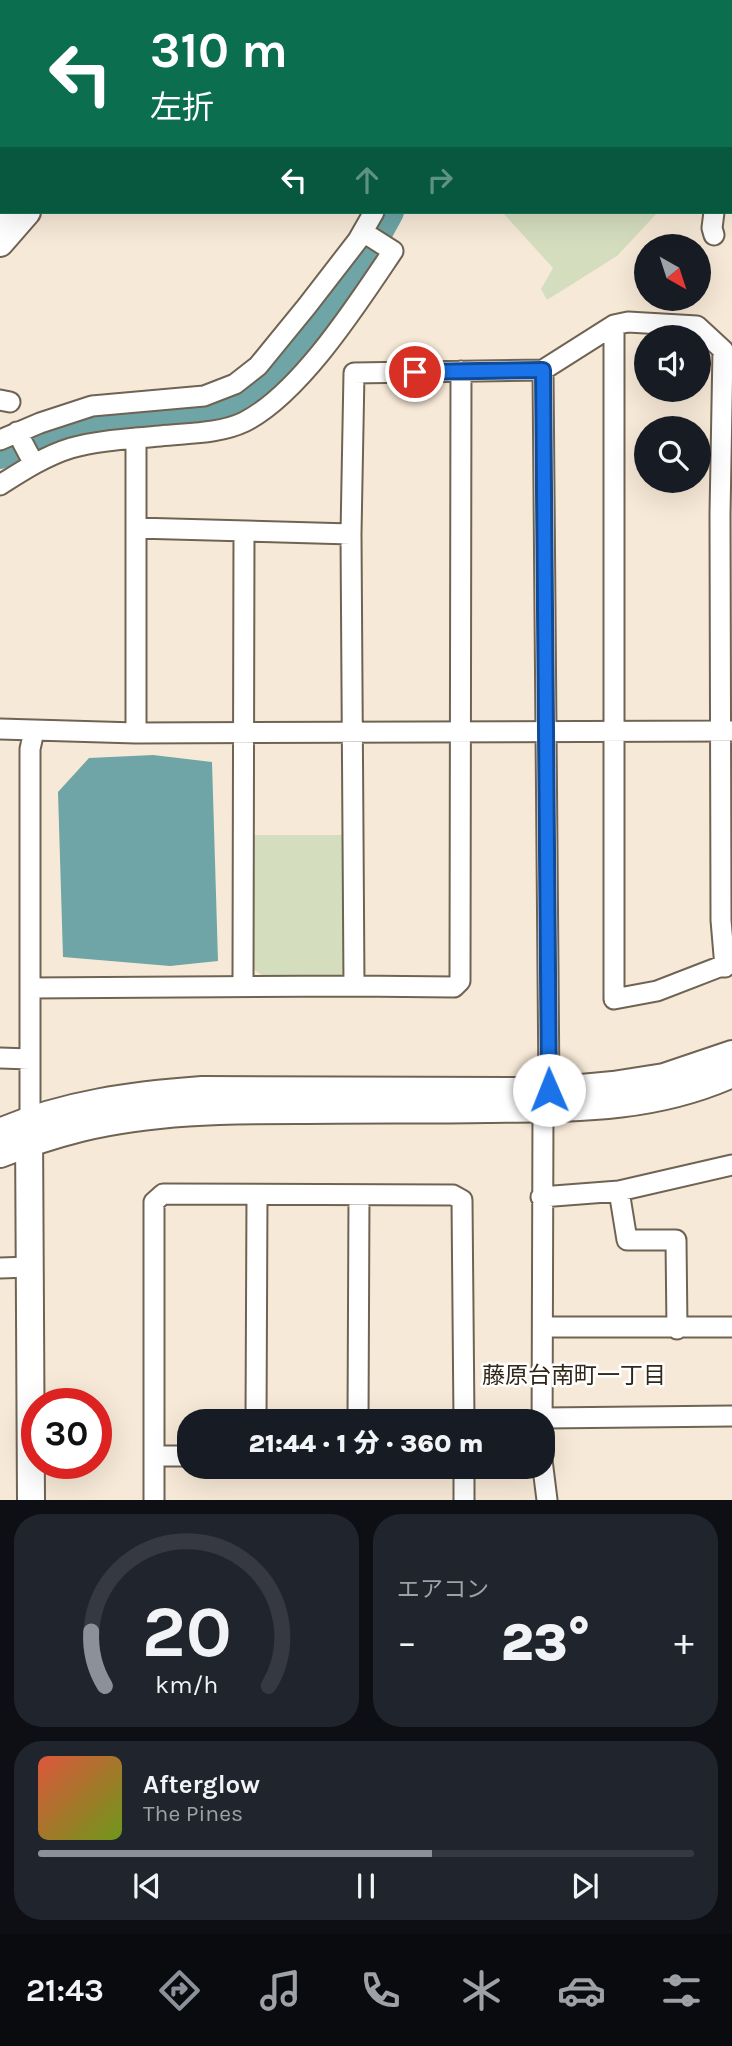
<!DOCTYPE html>
<html lang="ja">
<meta charset="utf-8">
<style>
:root{--surface:#171b24;--page:#20242c;--text:#f1f3f6;--muted:#9ea1a6;--line:#363941;--accent:#8c9099}
body{margin:0;font-family:Karla,"Noto Sans JP",sans-serif;background:var(--page);color:var(--text);height:100vh;display:flex;flex-direction:column;font-size:26px;white-space:nowrap}
*{box-sizing:border-box;margin:0}
p{font-size:23px;color:var(--muted)}
.icon{flex:none;width:38px;height:38px;fill:none;stroke:currentColor;stroke-width:2;stroke-linecap:round;stroke-linejoin:round}
.map{position:relative;height:1500px;overflow:hidden}
.side{display:flex;flex-direction:column;gap:14px;padding:14px;background:#0d0f14;flex:1}
.side>*{flex:none}
.top-card{position:absolute;left:0px;top:0px;width:733px;height:214px;box-shadow:0 7px 28px #0002;background:#0b6e4f;color:#fff;overflow:hidden}
.needle{width:46px;rotate:141deg}
.controls{position:absolute;left:634px;top:234px;display:grid;gap:14px}
.controls a{display:grid;place-items:center;width:77px;height:77px;border-radius:50%;background:var(--surface);box-shadow:0 7px 28px #0002;font-size:35px}
.speed{position:absolute;left:21px;top:1388px;display:flex;gap:14px;font-size:35px;font-weight:700;text-align:center}
.speed>*{display:grid;place-content:center;width:91px;height:91px;border-radius:50%;background:var(--surface);box-shadow:0 7px 28px #0002;line-height:1}
.speed .limit{border:10px solid #d22;background:#fff;color:#111}
.pin{position:absolute;display:grid;place-items:center;width:60px;height:60px;color:#fff;margin:-30px;border:4px solid #fff;border-radius:50%;box-shadow:0 2px 7px #0007}
.me{position:absolute;width:77px;margin:-38px;rotate:359deg;stroke-linejoin:round;filter:drop-shadow(0 0 5px #0008)}
.turn{display:flex;align-items:center;gap:24px;height:147px;padding:0 35px;font-size:32px}
.turn .icon{width:91px;height:91px;stroke-width:2.5}
.turn b{display:block;font-size:49px;line-height:60px}
.lanes{display:flex;align-items:center;height:66px;padding:0 35px;background:#0003;justify-content:center;gap:35px;direction:ltr}
.lanes .off{opacity:.35}
.big{font-size:52px;font-weight:800;line-height:1.1}
.side .card{flex:1;display:flex;flex-direction:column;justify-content:center;gap:10px;min-width:0;padding:0 24px;border-radius:28px;background:var(--page)}
.side .dial{align-items:center;gap:0}
.dial svg{height:182px;overflow:visible;fill:none;stroke:var(--line);stroke-width:7;stroke-linecap:round;text-anchor:middle}
.dial text{fill:var(--text);stroke:none}
.song{display:flex;align-items:center;gap:21px}
.cover{width:84px;height:84px;border-radius:10px;background:linear-gradient(135deg,hsl(10 70% 55%),hsl(80 70% 35%))}
.played{height:7px;border-radius:4px;background:linear-gradient(90deg,var(--accent) 60%,var(--line) 60%)}
.keys{display:flex;justify-content:space-around;direction:ltr}
.heat{display:flex;justify-content:space-between;align-items:center;font-size:38px;direction:ltr}
.side .tiles{flex:1;display:grid;gap:14px;grid-template-columns:1fr 1fr}
.card:last-child{grid-column:span 2}
.trip{position:absolute;left:177px;top:1409px;width:378px;height:70px;border-radius:28px;background:var(--surface);box-shadow:0 7px 28px #0002;font-weight:800;line-height:70px;text-align:center}
.tab-bar{display:flex;height:112px;justify-content:space-around;align-items:center;background:#090b0e;color:var(--muted)}
.tab-bar .icon{width:49px;height:49px}
.tab-bar .current{color:var(--accent)}
.tab-bar b{font-size:32px;color:var(--text)}
.map>svg:first-child{display:block}
</style>
<div class="map">
<svg width="732" height="1500" viewBox="0 0 732 1500">
<rect width="100%" height="100%" fill="#f7e9d7"/>
<!-- green -->
<path fill="#d5ddbf" d="M 649,0 L 732,0 L 732,109 L 732,2 L 646,2 Z
M 502,212 L 658,212 L 617,256 L 547,300 L 541,289 L 553,268 Z
M 249,835 L 344,835 L 346,971 L 338,977 L 263,976 L 253,969 Z"/>
<!-- water -->
<path fill="#6fa5a6" d="M 153,755 L 212,762 L 218,961 L 170,966 L 63,957 L 58,792 L 89,758 Z"/>
<g fill="none" stroke-linecap="round" stroke-linejoin="round">
<!-- river -->
<path stroke="#6fa5a6" stroke-width="28" d="M 331,0 L 332,2
M 556,2 L 559,0
M 0,455 C 43,440 87,423 132,416 C 162,411 193,415 222,407 C 262,395 340,294 364,258 C 373,243 382,227 390,212"/>
<defs>
<path id="street" d="M 318,0 L 319,2
M 0,120 L 2,119
M 732,171 L 732,170
M 714,212 L 712,228 L 714,235
M 0,219 L 5,212
M 614,325 L 614,999 L 657,991 L 732,962
M 543,370 L 549,1091
M 0,400 L 10,402
M 17,432 L 34,464
M 0,440 L 40,423 L 92,406 L 204,396 L 235,384 L 258,366 L 307,306 L 358,240 L 374,212
M 0,485 C 22,471 45,456 71,448 C 99,440 130,439 160,436 C 187,433 219,434 244,422 C 300,394 358,303 393,251 L 363,232
M 136,528 L 136,438
M 0,729 L 136,733 L 732,731
M 136,733 L 136,528 L 351,534
M 243,985 L 244,531
M 354,986 L 454,987 L 460,981 L 461,371
M 30,988 L 354,986 L 351,534 L 354,373 L 543,370 L 614,325 L 628,322 L 697,326 L 723,350 L 720,514 L 721,920 L 725,967
M 0,1058 L 30,1059
M 30,1119 L 30,749 L 34,731
M 619,1191 L 627,1240 L 676,1240 L 677,1329
M 541,1197 L 619,1191 L 732,1165
M 0,1268 L 30,1267
M 544,1327 L 732,1327
M 544,1418 L 732,1416
M 256,1421 L 257,1196
M 358,1421 L 359,1196
M 542,1452 L 543,1108
M 154,1456 L 189,1456
M 542,1460 L 547,1500
M 154,1500 L 154,1202 L 163,1194 L 453,1195 L 462,1200 L 464,1421
M 464,1500 L 464,1466"/>
<path id="secondary" d="M 209,2 L 210,0
M 0,243 L 27,212
M 29,1128 L 31,1500
M 0,1132 C 64,1104 133,1095 202,1090 L 549,1091 L 613,1085 L 664,1077 L 732,1054
M 0,1154 C 26,1144 53,1135 81,1128 C 151,1111 225,1110 297,1110 C 360,1109 424,1110 488,1109 C 573,1108 652,1110 732,1074"/>
</defs>
<!-- street casing -->
<use href="#street" stroke="#6f6353" stroke-width="23"/>
<!-- secondary casing -->
<use href="#secondary" stroke="#6f6353" stroke-width="30"/>
<!-- street -->
<use href="#street" stroke="#fff" stroke-width="19"/>
<!-- secondary -->
<use href="#secondary" stroke="#fff" stroke-width="26"/>
</g>
<g fill="none" stroke-linecap="round" stroke-linejoin="round">
<defs>
<path id="route" d="M 415,372 L 543,370 L 549,1090"/>
</defs>
<!-- route casing -->
<use href="#route" stroke="#114b97" stroke-width="18"/>
<!-- route -->
<use href="#route" stroke="#1a73e8" stroke-width="12"/>
</g>
<g text-anchor="middle" dominant-baseline="central" stroke-width="5" stroke-linejoin="round" paint-order="stroke">
<!-- neighbourhood labels -->
<g font-size="23" fill="#322719" stroke="#fff">
<text x="574" y="1375">藤原台南町一丁目</text>
</g>
</g>
</svg>
<div class="controls">
<a><svg class="needle" viewBox="-14 -14 28 28"><path d="M0-13l5 13h-10z" fill="#e53935"/><path d="M0 13l5-13h-10z" fill="#9ea1a6"/></svg></a>
<a><svg class="icon" aria-label="sound" viewBox="0 0 24 24"><path d="M4 9h4l5-4v14l-5-4H4zM17 9q2 3 0 6"/></svg></a>
<a><svg class="icon" aria-label="search" viewBox="0 0 24 24"><circle cx="10" cy="10" r="6"/><path d="M15 15l6 6"/></svg></a>
</div>
<div class="speed"><div class="limit">30</div></div>
<div class="pin" style="left:415px;top:372px;background:#d93025"><svg class="icon" aria-label="arrive" viewBox="0 0 24 24"><path d="M6 21V4h12l-3 4 3 4H6"/></svg></div>
<svg class="me" style="left:549px;top:1090px" viewBox="-20 -20 40 40"><circle r="19" fill="#fff"/><path d="M0-13L10 11 0 6-10 11z" fill="#1a73e8"/></svg>
<div class="trip">21:44 · 1 分 · 360 m</div>
<div class="top-card">
<div class="turn"><svg class="icon" aria-label="left" viewBox="0 0 24 24"><path d="M17 20v-9H6M10 6l-5 5 5 5"/></svg><div><b>310 m</b>左折</div></div>
<div class="lanes"><svg class="icon" aria-label="left" viewBox="0 0 24 24"><path d="M17 20v-9H6M10 6l-5 5 5 5"/></svg><svg class="icon off" aria-label="ahead" viewBox="0 0 24 24"><path d="M12 20V5M6 11l6-6 6 6"/></svg><svg class="icon off" aria-label="right" viewBox="0 0 24 24"><path d="M7 20v-9h11M14 6l5 5-5 5"/></svg></div>
</div>
</div>
<section class="side">
<div class="tiles">
<div class="card dial"><svg viewBox="0 0 100 80">
<path d="M14 69A42 42 0 1 1 86 69"/>
<path d="M14 69A42 42 0 0 1 8 45" stroke="#8c9099"/>
<text x="50" y="56" font-size="32" font-weight="700">20</text>
<text x="50" y="72" font-size="11">km/h</text>
</svg></div>
<div class="card"><p>エアコン</p>
<div class="heat"><a>−</a><b class="big">23°</b><a>+</a></div>
</div>
<div class="card">
<div class="song"><i class="cover"></i><div><b>Afterglow</b><p>The Pines</p></div></div>
<div class="played"></div>
<div class="keys"><svg class="icon" aria-label="previous" viewBox="0 0 24 24"><path d="M18 5L8 12l10 7zM5 5v14"/></svg><svg class="icon" aria-label="pause" viewBox="0 0 24 24"><path d="M8 5v14M16 5v14"/></svg><svg class="icon" aria-label="next" viewBox="0 0 24 24"><path d="M6 5l10 7-10 7zM19 5v14"/></svg></div>
</div>
</div>
</section>
<nav class="tab-bar">
<b>21:43</b>
<svg class="icon current" aria-label="directions" viewBox="0 0 24 24"><path d="M12 3l9 9-9 9-9-9zM9 14v-3h6M13 9l2 2-2 2"/></svg>
<svg class="icon" aria-label="music" viewBox="0 0 24 24"><path d="M9 18V5l10-2v13"/><circle cx="6" cy="18" r="3"/><circle cx="16" cy="16" r="3"/></svg>
<svg class="icon" aria-label="phone" viewBox="0 0 24 24"><path d="M5 4h4l2 5-3 2q2 4 5 5l2-3 5 2v4C11 20 4 13 5 4z"/></svg>
<svg class="icon" aria-label="climate" viewBox="0 0 24 24"><path d="M12 3v18M4 7l16 10M4 17L20 7"/></svg>
<svg class="icon" aria-label="car" viewBox="0 0 24 24"><path d="M5 17H2v-5l4-1 3-4h7l3 4 3 1v5h-3M9 17h6M6 11h13"/><circle cx="7" cy="17" r="2"/><circle cx="17" cy="17" r="2"/></svg>
<svg class="icon" aria-label="filters" viewBox="0 0 24 24"><path d="M4 7h16M4 17h16"/><circle cx="9" cy="7" r="2"/><circle cx="15" cy="17" r="2"/></svg>
</nav>
